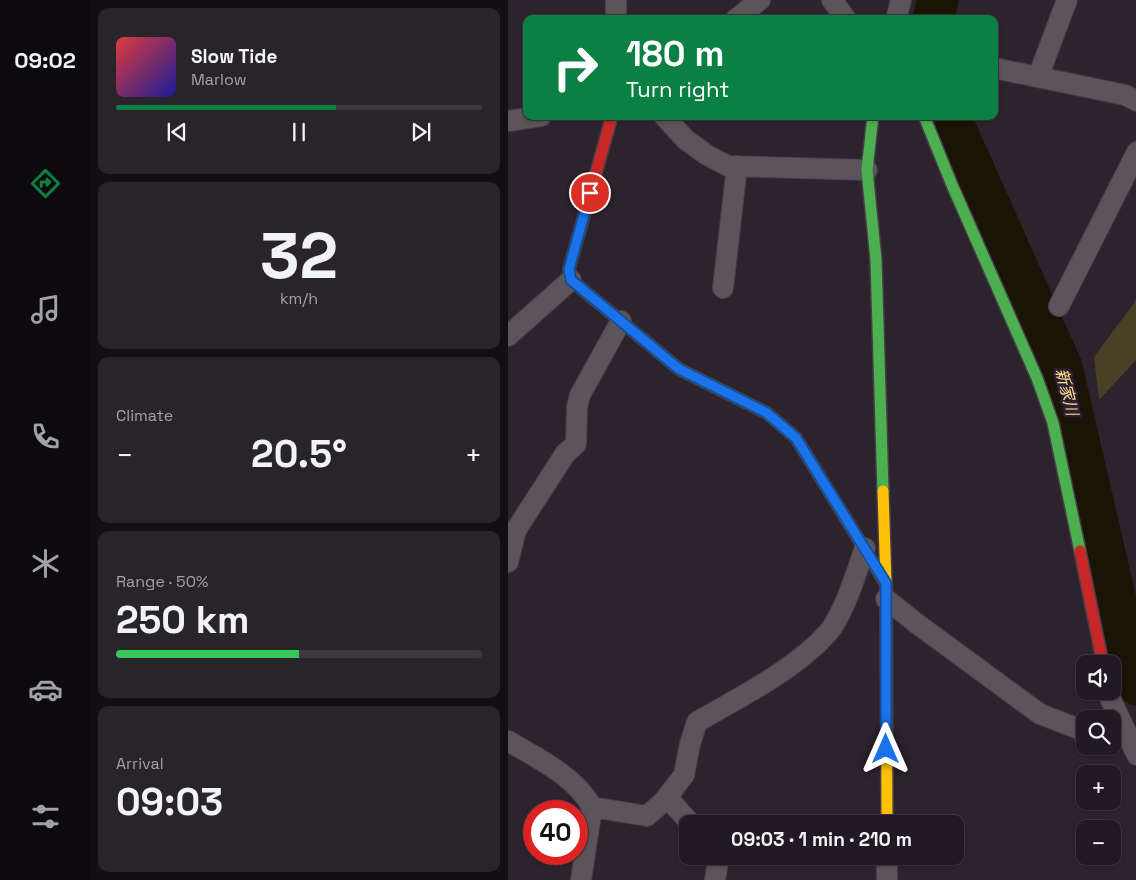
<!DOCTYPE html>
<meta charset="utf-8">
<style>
:root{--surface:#211a22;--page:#29232a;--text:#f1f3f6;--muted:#a2a1a5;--line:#3e3840;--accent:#0b8043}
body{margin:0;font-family:"Space Grotesk","Noto Sans JP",sans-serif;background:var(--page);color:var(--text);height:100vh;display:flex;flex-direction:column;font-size:19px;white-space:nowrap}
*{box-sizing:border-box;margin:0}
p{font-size:16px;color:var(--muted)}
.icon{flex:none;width:28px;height:28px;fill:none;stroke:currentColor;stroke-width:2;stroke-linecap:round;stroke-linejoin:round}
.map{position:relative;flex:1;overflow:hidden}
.details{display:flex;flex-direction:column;gap:8px;padding:8px;background:#120e13;width:418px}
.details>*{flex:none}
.top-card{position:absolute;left:15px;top:15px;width:475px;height:105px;border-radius:10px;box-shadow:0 1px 4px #0004,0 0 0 1px var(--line);background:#0b8043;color:#fff;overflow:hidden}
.tools{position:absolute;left:568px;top:655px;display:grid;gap:10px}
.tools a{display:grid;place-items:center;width:45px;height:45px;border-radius:10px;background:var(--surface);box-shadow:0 1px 4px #0004,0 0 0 1px var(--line);font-size:25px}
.speed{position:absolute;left:15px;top:800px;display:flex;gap:10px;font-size:25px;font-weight:700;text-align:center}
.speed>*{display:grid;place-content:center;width:65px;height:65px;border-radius:50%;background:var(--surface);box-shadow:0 1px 4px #0004,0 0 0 1px var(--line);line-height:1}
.speed .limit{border:8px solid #d22;background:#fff;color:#111}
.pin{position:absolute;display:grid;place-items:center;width:42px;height:42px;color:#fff;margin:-21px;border:2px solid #fff;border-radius:50%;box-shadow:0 1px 5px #0007}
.me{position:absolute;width:55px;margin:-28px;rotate:0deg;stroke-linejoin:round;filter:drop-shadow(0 0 4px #0008)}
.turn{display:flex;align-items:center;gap:18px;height:105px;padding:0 20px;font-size:22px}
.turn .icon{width:65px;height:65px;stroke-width:2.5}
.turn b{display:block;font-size:35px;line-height:42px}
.big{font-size:38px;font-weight:700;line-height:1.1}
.details .tile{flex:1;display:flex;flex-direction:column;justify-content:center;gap:8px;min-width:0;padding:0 18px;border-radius:10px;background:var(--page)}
.details .dial{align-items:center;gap:0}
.dial b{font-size:65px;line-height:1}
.song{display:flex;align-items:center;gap:15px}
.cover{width:60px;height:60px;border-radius:8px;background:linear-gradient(135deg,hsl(0 70% 55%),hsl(240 70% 35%))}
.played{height:5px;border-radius:2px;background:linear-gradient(90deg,var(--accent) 60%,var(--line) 60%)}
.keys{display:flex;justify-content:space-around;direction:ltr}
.heat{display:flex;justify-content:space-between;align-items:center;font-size:28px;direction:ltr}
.charge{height:8px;border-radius:4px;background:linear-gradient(90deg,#34c759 50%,var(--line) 0)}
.trip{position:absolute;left:171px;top:815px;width:285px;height:50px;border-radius:10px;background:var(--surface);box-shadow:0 1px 4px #0004,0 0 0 1px var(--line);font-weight:700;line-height:50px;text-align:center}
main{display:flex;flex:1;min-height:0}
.tab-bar{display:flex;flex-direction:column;width:90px;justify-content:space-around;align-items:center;background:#0d0a0e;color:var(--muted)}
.tab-bar .icon{width:35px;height:35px}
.tab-bar .selected{color:var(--accent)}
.tab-bar b{font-size:22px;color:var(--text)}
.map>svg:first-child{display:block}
</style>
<main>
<nav class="tab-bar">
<b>09:02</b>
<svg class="icon selected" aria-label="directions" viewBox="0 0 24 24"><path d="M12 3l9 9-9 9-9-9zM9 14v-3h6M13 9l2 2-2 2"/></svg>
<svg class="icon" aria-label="music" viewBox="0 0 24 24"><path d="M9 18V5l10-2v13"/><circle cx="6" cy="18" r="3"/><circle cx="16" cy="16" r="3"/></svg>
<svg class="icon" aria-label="phone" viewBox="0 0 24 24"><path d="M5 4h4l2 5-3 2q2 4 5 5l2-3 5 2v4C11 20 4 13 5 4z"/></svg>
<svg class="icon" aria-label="climate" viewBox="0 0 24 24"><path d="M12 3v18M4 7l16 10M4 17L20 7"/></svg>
<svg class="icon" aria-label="car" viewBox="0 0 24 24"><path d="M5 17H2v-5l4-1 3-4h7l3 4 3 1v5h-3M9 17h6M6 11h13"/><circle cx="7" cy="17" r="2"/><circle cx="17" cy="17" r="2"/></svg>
<svg class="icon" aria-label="filters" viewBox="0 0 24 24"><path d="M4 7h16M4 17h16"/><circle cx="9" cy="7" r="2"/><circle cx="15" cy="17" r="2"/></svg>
</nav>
<section class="details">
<div class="tile">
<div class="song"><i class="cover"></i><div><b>Slow Tide</b><p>Marlow</p></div></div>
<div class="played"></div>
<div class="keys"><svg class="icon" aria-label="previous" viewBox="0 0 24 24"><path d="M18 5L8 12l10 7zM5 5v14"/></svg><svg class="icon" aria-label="pause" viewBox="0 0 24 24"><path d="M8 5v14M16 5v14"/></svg><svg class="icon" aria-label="next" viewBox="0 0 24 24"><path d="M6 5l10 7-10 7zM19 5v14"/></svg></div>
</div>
<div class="tile dial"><b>32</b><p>km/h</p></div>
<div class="tile"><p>Climate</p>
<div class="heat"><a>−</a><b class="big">20.5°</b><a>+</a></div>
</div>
<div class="tile"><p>Range · 50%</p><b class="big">250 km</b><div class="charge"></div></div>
<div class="tile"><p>Arrival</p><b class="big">09:03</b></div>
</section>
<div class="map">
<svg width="629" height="880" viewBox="0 0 629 880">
<rect width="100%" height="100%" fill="#2c232d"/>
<!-- green -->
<path fill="#494025" d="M 628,298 L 628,360 L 591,400 L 586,357 L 626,303 Z"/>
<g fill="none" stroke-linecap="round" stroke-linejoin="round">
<!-- river -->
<path stroke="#1a1407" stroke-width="41" d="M 425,19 L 430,0
M 442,116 L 554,367 L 625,674 L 629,685"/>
<defs>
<path id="street" d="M 108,0 L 108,19
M 324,0 L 338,19
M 228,19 L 252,0
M 388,19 L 393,0
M 486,68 L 617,95 L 629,101
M 530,77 L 559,0
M 156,116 L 178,140 L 199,155 L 220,166 L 359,170
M 0,121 L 33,116
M 215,288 L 229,166
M 551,306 L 629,152
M 0,336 L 63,280
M 0,562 L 8,530 L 57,454 L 68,444 L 69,407 L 72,395 L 113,321
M 378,599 L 408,623 L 532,714 L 576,731
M 600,691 L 601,696 L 629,755
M 0,741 C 29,758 67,776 84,807 L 73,880
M 159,797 L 183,824
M 84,807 L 139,816 L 155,802 L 176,775 L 182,744 L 189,722 C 230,698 275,676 310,643 C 314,639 319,634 323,629 C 339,605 347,576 357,548
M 379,856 L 379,880
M 207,880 L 211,856"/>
<path id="fast" d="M 365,116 L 359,170 L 368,260 L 375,491
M 416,116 L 444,185 L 529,378 L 545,423 L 572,551"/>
<path id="slow" d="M 75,290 L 171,369 L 259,413 L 288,438 L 377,582
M 375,491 L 378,583 L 379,824"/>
<path id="jam" d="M 75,290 L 63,280 L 61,269 L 104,116
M 572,551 L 595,664"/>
</defs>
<!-- street casing -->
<use href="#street" stroke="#473f48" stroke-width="22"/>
<!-- fast casing -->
<use href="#fast" stroke="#473f48" stroke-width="14"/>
<!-- slow casing -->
<use href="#slow" stroke="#473f48" stroke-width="14"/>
<!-- jam casing -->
<use href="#jam" stroke="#473f48" stroke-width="14"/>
<!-- street -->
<use href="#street" stroke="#5b545b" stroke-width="20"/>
<!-- fast -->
<use href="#fast" stroke="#4caf50" stroke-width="11"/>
<!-- slow -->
<use href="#slow" stroke="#ffc107" stroke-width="11"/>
<!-- jam -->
<use href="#jam" stroke="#c62828" stroke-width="11"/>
</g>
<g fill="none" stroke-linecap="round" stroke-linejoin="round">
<defs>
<path id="route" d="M 82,193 L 61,269 L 63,280 L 171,369 L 259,413 L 288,438 L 378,583 L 378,749"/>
</defs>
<!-- route casing -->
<use href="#route" stroke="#114b97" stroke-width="12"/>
<!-- route -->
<use href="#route" stroke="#1a73e8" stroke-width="9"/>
</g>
<g text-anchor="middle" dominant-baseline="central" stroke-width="5" stroke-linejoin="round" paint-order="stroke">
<!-- water labels -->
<g font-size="16" font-style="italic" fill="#fce28b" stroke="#301e32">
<text transform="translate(559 392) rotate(76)">新家川</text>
</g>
</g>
</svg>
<div class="tools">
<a><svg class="icon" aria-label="sound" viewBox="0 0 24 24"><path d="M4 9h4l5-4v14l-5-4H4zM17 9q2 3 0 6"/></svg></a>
<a><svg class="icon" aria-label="search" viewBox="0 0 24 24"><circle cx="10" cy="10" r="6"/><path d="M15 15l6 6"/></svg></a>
<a>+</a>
<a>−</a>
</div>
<div class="speed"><div class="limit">40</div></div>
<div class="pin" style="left:82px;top:193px;background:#d93025"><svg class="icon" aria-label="arrive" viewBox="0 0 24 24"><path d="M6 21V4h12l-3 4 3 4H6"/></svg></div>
<svg class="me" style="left:378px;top:749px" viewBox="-20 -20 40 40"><path d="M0-17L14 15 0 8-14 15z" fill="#1a73e8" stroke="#fff" stroke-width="4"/></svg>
<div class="trip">09:03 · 1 min · 210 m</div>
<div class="top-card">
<div class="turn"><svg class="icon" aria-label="right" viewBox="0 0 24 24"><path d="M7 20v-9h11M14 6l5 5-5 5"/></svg><div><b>180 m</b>Turn right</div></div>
</div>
</div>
</main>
